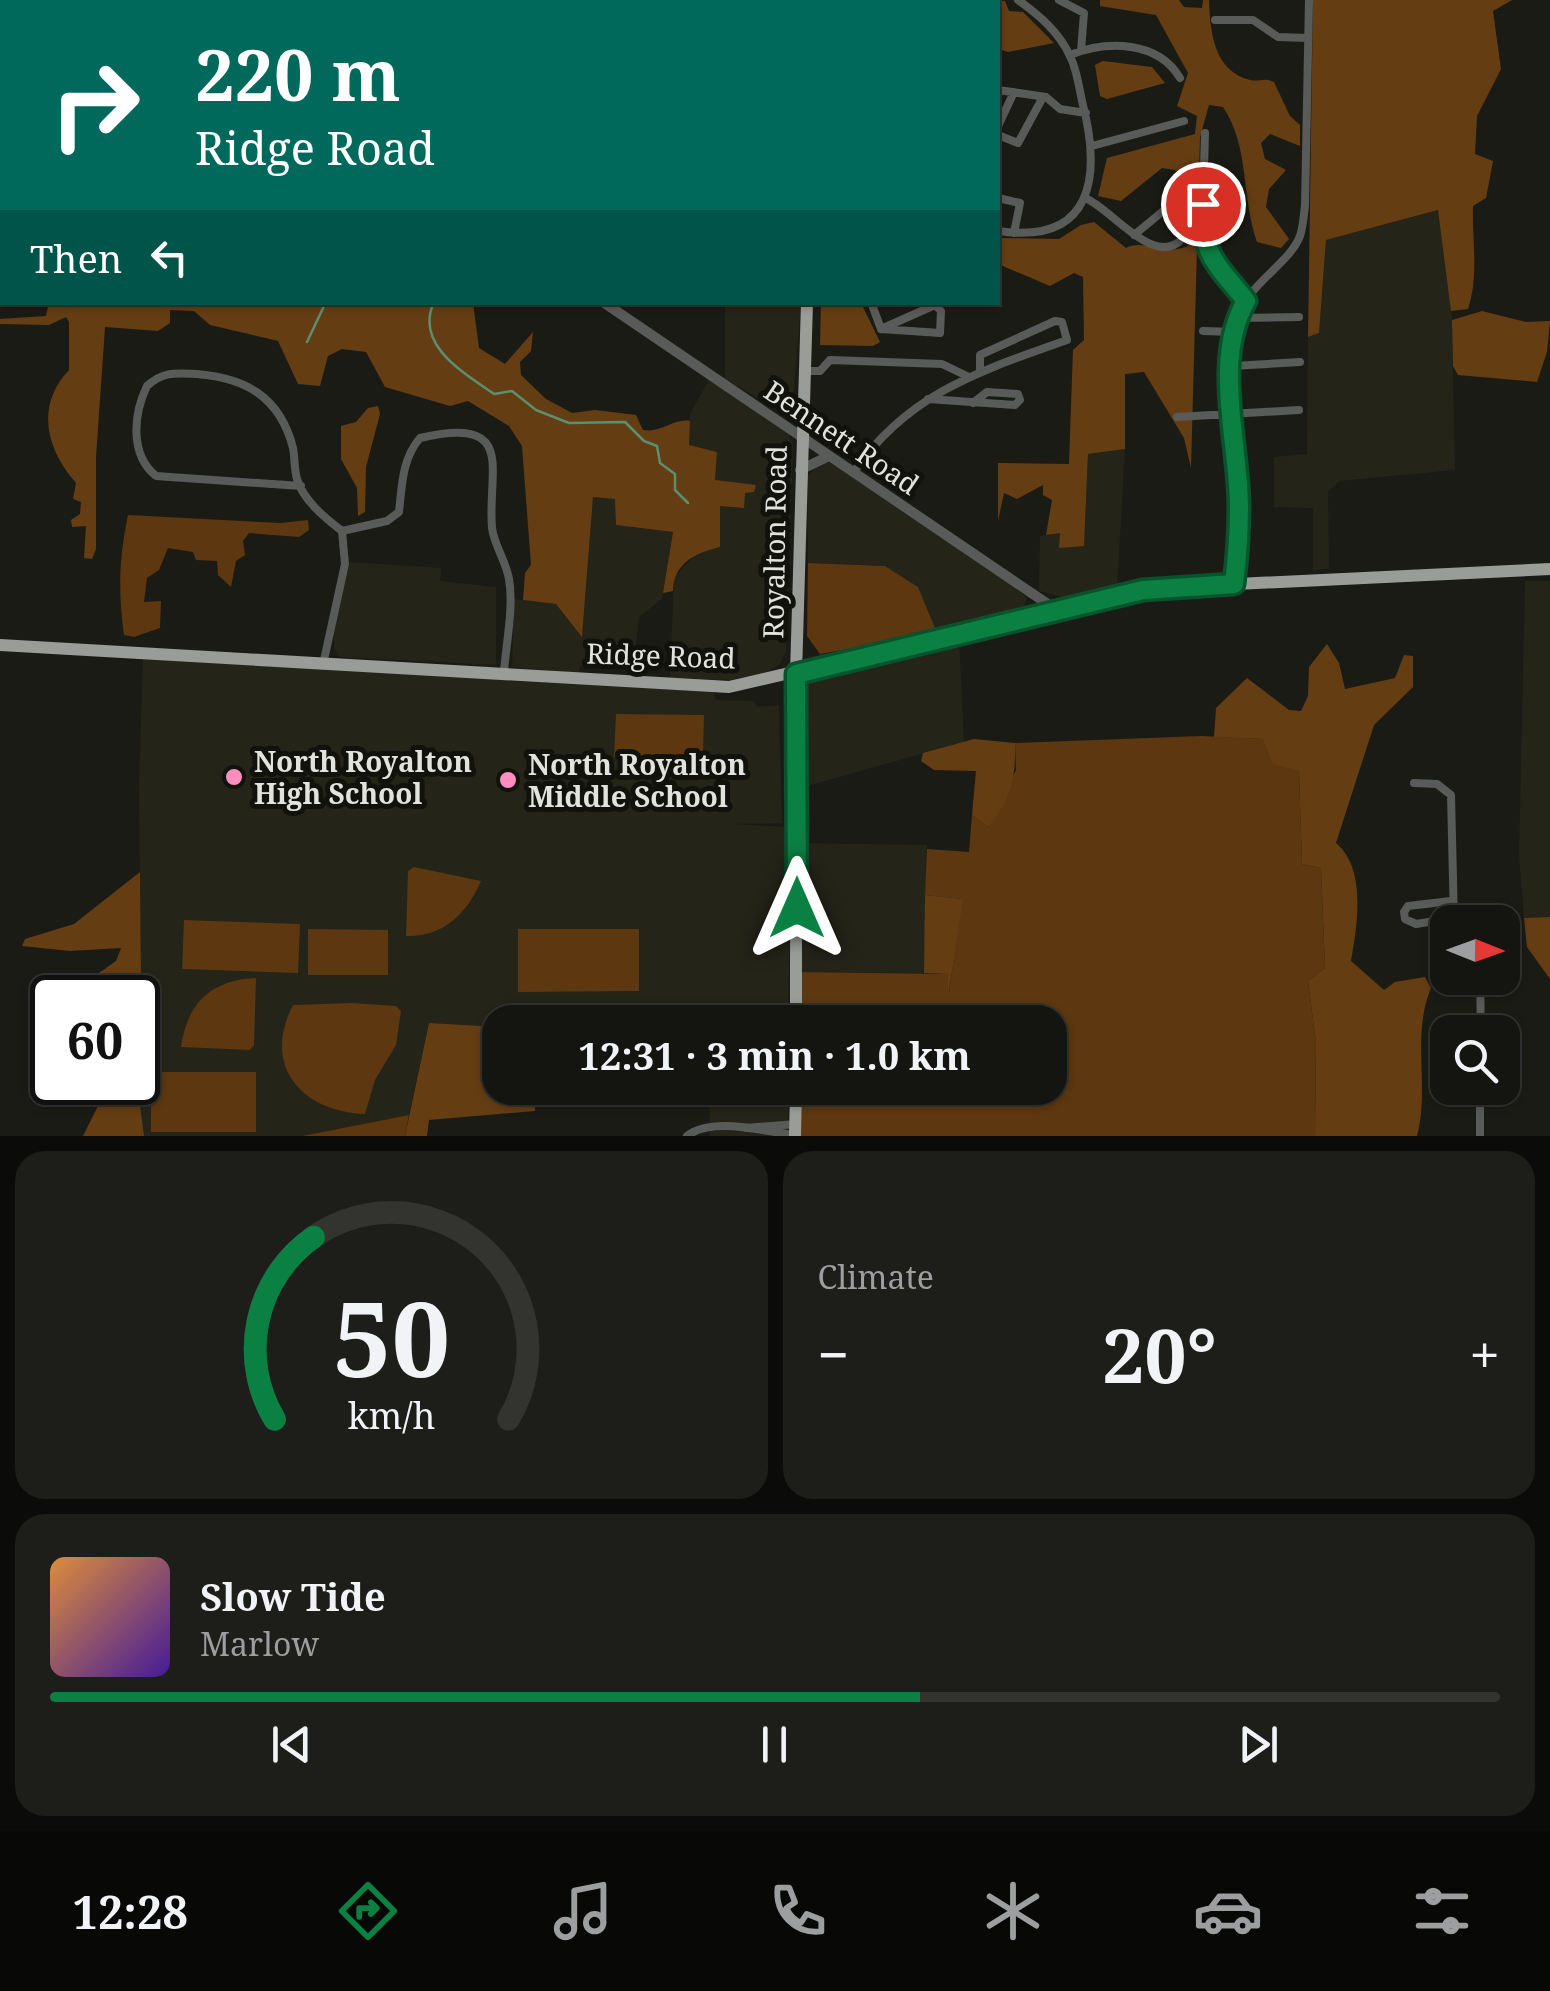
<!DOCTYPE html>
<meta charset="utf-8">
<style>
:root{--surface:#141410;--page:#1d1d19;--text:#f1f3f6;--muted:#9d9e9f;--line:#333330;--accent:#0b8043}
body{margin:0;font-family:"Noto Serif",serif;background:var(--page);color:var(--text);height:100vh;display:flex;flex-direction:column;font-size:38px;white-space:nowrap}
*{box-sizing:border-box;margin:0}
p{font-size:32px;color:var(--muted)}
.icon{flex:none;width:55px;height:55px;fill:none;stroke:currentColor;stroke-width:2;stroke-linecap:round;stroke-linejoin:round}
.map{position:relative;height:1136px;overflow:hidden}
.sheet{display:flex;flex-direction:column;gap:15px;padding:15px;background:#0b0b09;flex:1}
.sheet>*{flex:none}
.guide{position:absolute;left:0px;top:0px;width:1000px;height:305px;box-shadow:0 2px 8px #0004,0 0 0 2px var(--line);background:#00695c;color:#fff;overflow:hidden}
.needle{width:65px;rotate:91deg}
.tools{position:absolute;left:1430px;top:905px;display:grid;gap:20px}
.tools a{display:grid;place-items:center;width:90px;height:90px;border-radius:20px;background:var(--surface);box-shadow:0 2px 8px #0004,0 0 0 2px var(--line);font-size:50px}
.speed{position:absolute;left:30px;top:975px;display:flex;gap:20px;font-size:50px;font-weight:700;text-align:center}
.speed>*{display:grid;place-content:center;width:130px;height:130px;border-radius:50%;background:var(--surface);box-shadow:0 2px 8px #0004,0 0 0 2px var(--line);line-height:1}
.speed .limit{border:5px solid #111;border-radius:15px;background:#fff;color:#111}
.pin{position:absolute;display:grid;place-items:center;width:85px;height:85px;color:#fff;margin:-42px;border:5px solid #fff;border-radius:50%;box-shadow:0 2px 10px #0007}
.me{position:absolute;width:110px;margin:-55px;rotate:0deg;stroke-linejoin:round;filter:drop-shadow(0 0 8px #0008)}
.turn{display:flex;align-items:center;gap:35px;height:210px;padding:0 30px;font-size:45px}
.turn .icon{width:130px;height:130px;stroke-width:2.5}
.turn b{display:block;font-size:70px;line-height:85px}
.then{display:flex;align-items:center;height:95px;padding:0 30px;background:#0003;gap:20px;font-size:38px}
.big{font-size:75px;font-weight:700;line-height:1.1}
.sheet .tile{flex:1;display:flex;flex-direction:column;justify-content:center;gap:15px;min-width:0;padding:0 35px;border-radius:30px;background:var(--page)}
.sheet .dial{align-items:center;gap:0}
.dial svg{height:260px;overflow:visible;fill:none;stroke:var(--line);stroke-width:7;stroke-linecap:round;text-anchor:middle}
.dial text{fill:var(--text);stroke:none}
.song{display:flex;align-items:center;gap:30px}
.cover{width:120px;height:120px;border-radius:15px;background:linear-gradient(135deg,hsl(30 70% 55%),hsl(260 70% 35%))}
.played{height:10px;border-radius:5px;background:linear-gradient(90deg,var(--accent) 60%,var(--line) 60%)}
.keys{display:flex;justify-content:space-around;direction:ltr}
.heat{display:flex;justify-content:space-between;align-items:center;font-size:55px;direction:ltr}
.sheet .tiles{flex:1;display:grid;gap:15px;grid-template-columns:1fr 1fr}
.tile:last-child{grid-column:span 2}
.trip{position:absolute;left:482px;top:1005px;width:585px;height:100px;border-radius:30px;background:var(--surface);box-shadow:0 2px 8px #0004,0 0 0 2px var(--line);font-weight:700;line-height:100px;text-align:center}
.dock{display:flex;height:160px;justify-content:space-around;align-items:center;background:#080806;color:var(--muted)}
.dock .icon{width:70px;height:70px}
.dock .on{color:var(--accent)}
.dock b{font-size:45px;color:var(--text)}
.map>svg:first-child{display:block}
</style>
<div class="map">
<svg width="1550" height="1136" viewBox="0 0 1550 1136">
<rect width="100%" height="100%" fill="#1b1b16"/>
<!-- built -->
<path fill="#242419" d="M 1439,210 L 1452,317 L 1455,470 L 1339,481 L 1328,492 L 1329,569 L 1313,570 L 1313,508 L 1274,507 L 1274,457 L 1307,454 L 1308,337 L 1319,333 L 1326,240 Z
M 725,303 L 801,303 L 794,391 L 783,413 L 725,379 Z
M 710,378 L 786,428 L 793,445 L 786,653 L 780,664 L 766,672 L 730,680 L 670,678 L 674,578 L 699,550 L 720,547 L 720,506 L 687,482 L 690,414 Z
M 1125,449 L 1117,589 L 1070,599 L 1039,591 L 1040,536 L 1060,532 L 1084,546 L 1088,454 Z
M 823,461 L 836,464 L 1012,584 L 1027,598 L 1023,611 L 937,633 L 885,566 L 808,563 L 807,476 Z
M 593,497 L 616,499 L 616,525 L 673,532 L 662,599 L 639,617 L 633,670 L 580,666 L 579,673 L 512,667 L 514,599 L 556,604 L 582,636 Z
M 350,562 L 441,568 L 440,581 L 496,587 L 496,665 L 340,657 L 334,648 L 335,615 Z
M 1525,581 L 1550,581 L 1550,917 L 1524,918 L 1519,855 Z
M 959,639 L 964,742 L 800,788 L 802,698 L 811,678 Z
M 143,656 L 713,692 L 716,700 L 753,701 L 757,707 L 779,705 L 782,823 L 732,824 L 791,827 L 788,1022 L 500,1022 L 500,1027 L 429,1023 L 409,1115 L 302,1136 L 144,1136 L 137,1083 L 147,1015 L 141,976 L 139,786 Z
M 799,843 L 927,845 L 924,973 L 799,972 Z
M 709,1088 L 788,1088 L 788,1136 L 710,1136 Z"/>
<!-- green -->
<path fill="#5c370f" d="M 128,515 L 280,523 L 308,520 L 309,530 L 299,537 L 249,533 L 243,541 L 245,555 L 236,561 L 231,587 L 218,575 L 217,561 L 196,560 L 193,552 L 168,548 L 159,570 L 147,578 L 144,602 L 161,601 L 160,628 L 134,637 L 124,635 C 118,592 119,558 128,515 Z
M 808,563 L 885,566 L 918,587 L 937,633 L 820,654 L 807,636 Z
M 616,714 L 704,715 L 703,757 L 614,757 Z
M 1201,736 L 1263,739 L 1299,771 L 1302,864 L 1321,868 L 1325,968 L 1308,981 L 1316,1043 L 1315,1136 L 799,1136 L 799,1088 L 1050,1088 L 1050,1022 L 799,1022 L 799,972 L 949,974 L 949,993 L 962,899 L 925,895 L 927,849 L 969,852 L 972,815 L 988,827 L 1016,770 L 1015,743 Z
M 414,867 L 481,881 C 467,914 443,937 406,936 L 408,871 Z
M 184,920 L 300,924 L 298,973 L 182,969 Z
M 308,929 L 388,930 L 388,975 L 308,975 Z
M 518,929 L 639,929 L 639,991 L 518,992 Z
M 256,978 L 254,1045 L 250,1050 L 181,1047 C 187,1003 211,980 256,978 Z
M 352,1003 L 396,1006 L 401,1011 L 396,1045 L 375,1080 L 365,1114 C 302,1112 261,1066 293,1005 Z
M 151,1072 L 256,1072 L 256,1132 L 151,1132 Z
M 409,1115 L 405,1136 L 302,1136 Z"/>
<!-- forest -->
<path fill="#653d13" d="M 974,0 L 1005,1 L 1009,11 L 1023,12 L 1054,43 L 1008,52 L 998,49 L 998,2 Z
M 1100,0 L 1179,0 L 1184,7 L 1202,8 L 1203,0 L 1209,0 C 1210,30 1213,71 1250,80 C 1260,82 1264,77 1274,82 L 1290,116 L 1300,125 L 1300,146 L 1270,134 L 1261,143 L 1265,159 L 1286,170 L 1269,189 L 1266,207 L 1289,239 L 1281,248 L 1257,242 C 1241,197 1250,147 1223,107 L 1209,105 L 1200,137 L 1191,468 L 1184,438 L 1144,372 L 1125,374 L 1125,449 L 1088,454 L 1084,546 L 1059,548 L 1060,533 L 1046,535 L 1052,500 L 1043,495 L 1043,485 L 1017,499 L 1004,493 L 998,521 L 998,463 L 1069,464 L 1073,350 L 1084,340 L 1083,277 L 1074,273 L 1050,286 L 998,264 L 998,238 L 1059,239 L 1081,225 L 1094,222 L 1126,248 C 1146,237 1174,262 1195,240 L 1190,189 L 1175,170 L 1162,168 L 1121,201 L 1098,196 L 1107,158 L 1195,134 L 1197,116 L 1177,106 L 1188,73 L 1156,15 L 1100,6 Z
M 1313,0 L 1512,0 L 1493,11 L 1501,69 L 1477,116 L 1475,154 L 1493,161 L 1486,198 L 1473,206 C 1472,241 1479,276 1468,309 L 1451,311 L 1438,210 L 1326,240 L 1319,333 L 1308,337 Z
M 1103,61 L 1152,67 L 1165,83 L 1107,99 L 1100,96 L 1095,65 Z
M 49,302 L 107,307 L 149,302 L 473,303 L 479,348 L 505,364 L 533,332 L 531,351 L 520,362 L 521,375 L 546,399 L 572,413 L 595,410 L 636,415 L 643,430 C 662,433 674,418 690,421 L 689,445 L 717,452 L 715,480 L 756,485 L 754,492 L 745,493 L 744,508 L 720,506 L 720,547 C 696,553 674,562 673,591 L 663,593 L 673,532 L 616,525 L 615,499 L 593,497 L 582,637 L 556,604 L 523,600 L 525,573 L 531,565 L 522,446 L 509,426 L 468,401 L 450,406 L 385,387 L 366,352 L 342,349 L 328,356 L 320,386 L 298,384 L 278,341 L 210,325 L 194,311 L 170,310 L 170,323 L 158,331 L 105,327 L 96,457 L 96,549 L 92,559 L 84,558 L 86,526 L 72,527 L 71,520 L 80,514 L 81,502 L 73,499 L 76,483 C 45,448 36,405 69,370 L 69,322 L 66,317 L 49,325 L 0,324 L 0,319 L 46,316 Z
M 821,303 L 861,303 L 880,342 L 873,346 L 820,345 Z
M 1482,311 L 1526,322 L 1550,321 L 1547,352 L 1537,382 L 1458,375 L 1453,366 L 1452,320 Z
M 378,406 L 380,414 L 366,467 L 365,512 L 358,516 L 357,488 L 341,459 L 341,426 L 356,422 L 368,408 Z
M 1327,644 L 1339,663 L 1345,689 L 1395,678 L 1404,655 L 1413,656 L 1413,687 L 1374,725 L 1336,843 C 1367,869 1357,926 1351,961 L 1384,990 L 1395,982 L 1425,977 L 1431,988 C 1411,1035 1430,1087 1417,1136 L 1315,1136 L 1316,1043 L 1308,981 L 1325,968 L 1321,868 L 1302,864 L 1299,771 L 1273,764 L 1263,739 L 1214,737 L 1216,708 L 1247,678 L 1289,710 L 1301,711 L 1308,696 L 1309,667 Z
M 974,739 L 1015,743 C 1016,778 1011,800 988,827 L 972,815 L 976,771 L 934,770 L 921,761 L 923,753 Z
M 140,872 L 141,976 L 147,1014 L 138,1079 L 138,998 L 123,997 L 125,984 L 107,977 L 89,980 L 116,961 L 121,948 L 70,951 L 22,946 L 25,939 L 74,924 Z
M 925,895 L 963,899 L 948,998 L 948,974 L 924,973 Z
M 1550,917 L 1550,979 L 1527,947 L 1524,918 Z
M 429,1023 L 500,1027 L 500,1088 L 535,1088 L 535,1111 L 429,1120 L 427,1136 L 405,1136 Z
M 71,1083 L 137,1083 L 144,1136 L 83,1136 L 107,1088 Z"/>
<g fill="none" stroke-linecap="round" stroke-linejoin="round">
<!-- stream -->
<path stroke="#5a8f72" stroke-width="2.5" d="M 549,0 L 551,2
M 434,302 C 414,345 464,373 494,394 L 512,391 L 536,410 L 569,423 L 625,422 L 644,441 L 657,446 L 660,463 L 675,474 L 675,490 L 688,503
M 307,342 L 324,306 L 321,302"/>
<!-- minor -->
<path stroke="#595b58" stroke-width="8" d="M 1059,0 L 1084,13 L 1081,51
M 1215,20 L 1253,20 L 1278,37 L 1308,38
M 1070,55 C 1108,40 1158,41 1180,78
M 998,90 L 1046,97 L 1060,109 L 1086,113
M 998,126 L 1014,92
M 1205,133 L 1202,240 L 1246,301
M 998,135 L 1018,143 L 1043,97
M 1092,146 L 1184,121
M 998,198 L 1020,203 L 1014,233
M 1085,198 C 1110,207 1154,269 1182,239 L 1179,198 L 1134,235
M 998,231 C 1093,245 1102,177 1082,101 C 1079,87 1077,70 1070,56 C 1059,32 1039,15 1018,0
M 871,302 L 881,329
M 935,305 L 941,311 L 940,333 L 881,329 Z
M 1237,318 L 1299,317
M 1203,331 L 1233,332
M 1232,366 L 1300,362
M 803,371 L 820,371 L 830,360 L 942,364 L 967,376
M 928,399 L 1015,405 L 1020,400 L 1018,394 L 987,392 L 973,403
M 1177,417 L 1299,410
M 853,473 C 908,393 980,371 1067,340 L 1062,322 L 1055,321 L 980,355 L 980,371
M 301,486 L 156,476 C 130,455 133,415 147,386 C 163,371 176,373 197,374 C 246,378 280,397 293,448 C 295,458 294,469 297,479 C 303,500 325,518 342,531 L 345,564 L 324,660
M 342,531 L 387,521 L 399,512 C 402,485 402,459 420,438 C 518,415 487,470 492,528 C 494,545 506,561 509,579 C 514,607 506,644 504,672
M 1234,584 C 1244,500 1219,412 1234,329 C 1242,285 1288,267 1300,236 C 1303,227 1304,215 1305,205 L 1309,0
M 1414,783 L 1437,784 L 1451,795 L 1454,922
M 1451,901 L 1408,906 L 1404,912 L 1405,919 L 1416,924 L 1453,918
M 1480,978 L 1481,1032
M 746,1128 L 796,1124
M 687,1136 C 713,1116 765,1132 795,1135
M 1480,1136 L 1480,1088"/>
<!-- tertiary -->
<path stroke="#595b58" stroke-width="10" d="M 162,0 L 167,2
M 603,302 L 1055,609
M 800,470 L 829,456"/>
<!-- primary -->
<path stroke="#999c97" stroke-width="12" d="M 750,0 L 751,2
M 0,645 L 729,687 L 1153,588 L 1550,569
M 796,1022 L 796,674 L 807,302
M 795,1136 L 796,1088"/>
</g>
<g fill="none" stroke-linecap="round" stroke-linejoin="round">
<defs>
<path id="route" d="M 797,908 L 796,674 L 1143,590 L 1234,584 C 1237,559 1239,532 1239,507 C 1239,443 1212,360 1246,301 C 1215,262 1202,256 1203,204"/>
</defs>
<!-- route casing -->
<use href="#route" stroke="#07532c" stroke-width="25"/>
<!-- route -->
<use href="#route" stroke="#0b8043" stroke-width="18"/>
</g>
<!-- markers -->
<g fill="#fe8ebd" stroke="#12120d" stroke-width="4">
<circle cx="234" cy="777" r="10"/>
<circle cx="508" cy="780" r="10"/>
</g>
<g text-anchor="middle" dominant-baseline="central" stroke-width="10" stroke-linejoin="round" paint-order="stroke">
<!-- street labels -->
<g font-size="28" fill="#e2e2df" stroke="#12120d">
<text transform="translate(842 437) rotate(34)">Bennett Road</text>
<text transform="translate(774 542) rotate(-89)">Royalton Road</text>
<text transform="translate(661 655) rotate(2)">Ridge Road</text>
</g>
<!-- poi labels -->
<g font-size="28" font-weight="bold" fill="#e2e2df" stroke="#12120d" text-anchor="start">
<text x="254" y="761">North Royalton<tspan x="254" dy="32">High School</tspan></text>
<text x="528" y="764">North Royalton<tspan x="528" dy="32">Middle School</tspan></text>
</g>
</g>
</svg>
<div class="tools">
<a><svg class="needle" viewBox="-14 -14 28 28"><path d="M0-13l5 13h-10z" fill="#e53935"/><path d="M0 13l5-13h-10z" fill="#9d9e9f"/></svg></a>
<a><svg class="icon" aria-label="search" viewBox="0 0 24 24"><circle cx="10" cy="10" r="6"/><path d="M15 15l6 6"/></svg></a>
</div>
<div class="speed"><div class="limit">60</div></div>
<div class="pin" style="left:1203px;top:204px;background:#d93025"><svg class="icon" aria-label="arrive" viewBox="0 0 24 24"><path d="M6 21V4h12l-3 4 3 4H6"/></svg></div>
<svg class="me" style="left:797px;top:908px" viewBox="-20 -20 40 40"><path d="M0-17L14 15 0 8-14 15z" fill="#0b8043" stroke="#fff" stroke-width="4"/></svg>
<div class="trip">12:31 · 3 min · 1.0 km</div>
<div class="guide">
<div class="turn"><svg class="icon" aria-label="right" viewBox="0 0 24 24"><path d="M7 20v-9h11M14 6l5 5-5 5"/></svg><div><b>220 m</b>Ridge Road</div></div>
<div class="then">Then<svg class="icon" aria-label="left" viewBox="0 0 24 24"><path d="M17 20v-9H6M10 6l-5 5 5 5"/></svg></div>
</div>
</div>
<section class="sheet">
<div class="tiles">
<div class="tile dial"><svg viewBox="0 0 100 80">
<path d="M14 69A42 42 0 1 1 86 69"/>
<path d="M14 69A42 42 0 0 1 26 13" stroke="#0b8043"/>
<text x="50" y="56" font-size="32" font-weight="700">50</text>
<text x="50" y="72" font-size="11">km/h</text>
</svg></div>
<div class="tile"><p>Climate</p>
<div class="heat"><a>−</a><b class="big">20°</b><a>+</a></div>
</div>
<div class="tile">
<div class="song"><i class="cover"></i><div><b>Slow Tide</b><p>Marlow</p></div></div>
<div class="played"></div>
<div class="keys"><svg class="icon" aria-label="previous" viewBox="0 0 24 24"><path d="M18 5L8 12l10 7zM5 5v14"/></svg><svg class="icon" aria-label="pause" viewBox="0 0 24 24"><path d="M8 5v14M16 5v14"/></svg><svg class="icon" aria-label="next" viewBox="0 0 24 24"><path d="M6 5l10 7-10 7zM19 5v14"/></svg></div>
</div>
</div>
</section>
<nav class="dock">
<b>12:28</b>
<svg class="icon on" aria-label="directions" viewBox="0 0 24 24"><path d="M12 3l9 9-9 9-9-9zM9 14v-3h6M13 9l2 2-2 2"/></svg>
<svg class="icon" aria-label="music" viewBox="0 0 24 24"><path d="M9 18V5l10-2v13"/><circle cx="6" cy="18" r="3"/><circle cx="16" cy="16" r="3"/></svg>
<svg class="icon" aria-label="phone" viewBox="0 0 24 24"><path d="M5 4h4l2 5-3 2q2 4 5 5l2-3 5 2v4C11 20 4 13 5 4z"/></svg>
<svg class="icon" aria-label="climate" viewBox="0 0 24 24"><path d="M12 3v18M4 7l16 10M4 17L20 7"/></svg>
<svg class="icon" aria-label="car" viewBox="0 0 24 24"><path d="M5 17H2v-5l4-1 3-4h7l3 4 3 1v5h-3M9 17h6M6 11h13"/><circle cx="7" cy="17" r="2"/><circle cx="17" cy="17" r="2"/></svg>
<svg class="icon" aria-label="filters" viewBox="0 0 24 24"><path d="M4 7h16M4 17h16"/><circle cx="9" cy="7" r="2"/><circle cx="15" cy="17" r="2"/></svg>
</nav>
